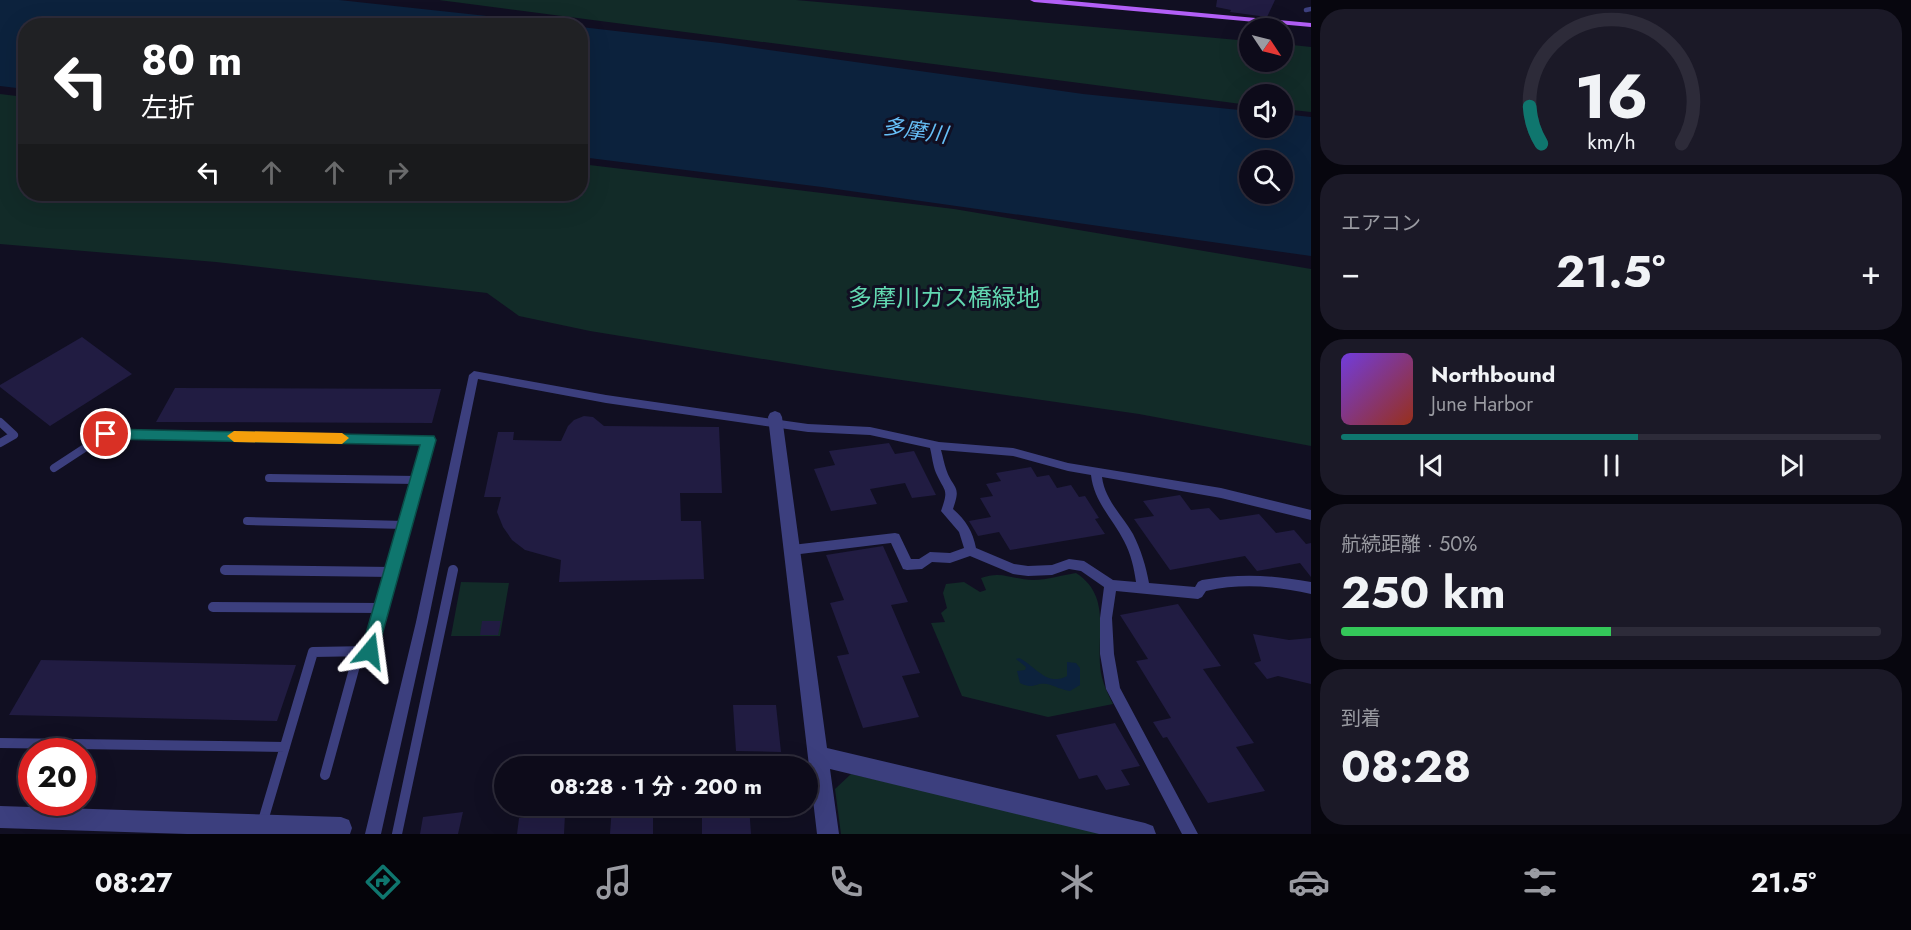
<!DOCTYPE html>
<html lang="ja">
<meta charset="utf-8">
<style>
:root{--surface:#0d0b1a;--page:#1b1927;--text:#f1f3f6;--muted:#9a9ba2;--line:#2d2b39;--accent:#0f766e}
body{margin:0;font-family:Jost,"Noto Sans JP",sans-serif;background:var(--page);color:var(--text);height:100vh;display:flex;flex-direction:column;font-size:22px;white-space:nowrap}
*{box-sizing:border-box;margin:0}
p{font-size:20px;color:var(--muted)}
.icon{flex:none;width:33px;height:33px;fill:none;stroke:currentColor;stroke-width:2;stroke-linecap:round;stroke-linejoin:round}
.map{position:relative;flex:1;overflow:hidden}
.panel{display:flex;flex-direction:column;gap:9px;padding:9px;background:#07060e;width:600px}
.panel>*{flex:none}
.top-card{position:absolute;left:18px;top:18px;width:570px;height:183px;border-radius:24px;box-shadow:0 6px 24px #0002,0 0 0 2px var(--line);background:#202124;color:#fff;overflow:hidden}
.needle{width:39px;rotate:125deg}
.tools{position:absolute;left:1239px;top:18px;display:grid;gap:12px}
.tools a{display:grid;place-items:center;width:54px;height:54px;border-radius:50%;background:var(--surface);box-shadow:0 6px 24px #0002,0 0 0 2px var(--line);font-size:30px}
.speed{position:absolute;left:18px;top:738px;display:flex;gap:12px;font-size:30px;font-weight:700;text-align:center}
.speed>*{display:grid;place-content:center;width:78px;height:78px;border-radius:50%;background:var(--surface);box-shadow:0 6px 24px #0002,0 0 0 2px var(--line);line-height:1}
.speed .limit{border:9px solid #d22;background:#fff;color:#111}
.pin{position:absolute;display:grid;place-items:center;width:51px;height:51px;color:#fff;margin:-26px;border:3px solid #fff;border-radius:50%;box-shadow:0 2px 6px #0007}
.me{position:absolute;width:66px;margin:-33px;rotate:16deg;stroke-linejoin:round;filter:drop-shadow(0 0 4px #0008)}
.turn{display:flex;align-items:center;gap:21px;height:126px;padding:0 24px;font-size:27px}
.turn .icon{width:78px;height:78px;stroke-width:2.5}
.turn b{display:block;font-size:42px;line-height:51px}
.lanes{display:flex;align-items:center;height:57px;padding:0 24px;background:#0003;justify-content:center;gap:30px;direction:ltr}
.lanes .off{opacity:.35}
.big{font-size:45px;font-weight:700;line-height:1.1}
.panel .tile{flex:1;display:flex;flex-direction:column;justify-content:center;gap:9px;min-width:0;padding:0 21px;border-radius:24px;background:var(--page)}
.panel .dial{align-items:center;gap:0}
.dial svg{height:156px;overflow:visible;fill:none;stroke:var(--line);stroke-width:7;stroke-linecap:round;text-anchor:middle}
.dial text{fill:var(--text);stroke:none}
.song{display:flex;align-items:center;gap:18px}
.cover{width:72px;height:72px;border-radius:9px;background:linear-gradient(135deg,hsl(260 70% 55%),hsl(10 70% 35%))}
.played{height:6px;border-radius:3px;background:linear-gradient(90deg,var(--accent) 55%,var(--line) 55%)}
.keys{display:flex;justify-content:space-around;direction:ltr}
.heat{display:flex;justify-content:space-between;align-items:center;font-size:33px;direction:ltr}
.charge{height:9px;border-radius:4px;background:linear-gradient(90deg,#34c759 50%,var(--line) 0)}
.trip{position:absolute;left:494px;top:756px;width:324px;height:60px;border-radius:30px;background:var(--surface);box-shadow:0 6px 24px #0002,0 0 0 2px var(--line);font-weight:700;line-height:60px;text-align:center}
.tab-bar{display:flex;height:96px;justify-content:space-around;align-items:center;background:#05040a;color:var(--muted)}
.tab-bar .icon{width:42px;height:42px}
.tab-bar .selected{color:var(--accent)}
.tab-bar b{font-size:27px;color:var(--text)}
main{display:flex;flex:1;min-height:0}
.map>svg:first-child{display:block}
</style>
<main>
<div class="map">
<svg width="1311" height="834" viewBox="0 0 1311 834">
<rect width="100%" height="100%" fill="#110f22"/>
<!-- green -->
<path fill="#122b28" d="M 439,0 L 796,0 L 1249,41 L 1250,62 L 1282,62 L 1283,44 L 1311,47 L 1311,112 L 1283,109 L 1282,94 L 1250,94 L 1249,105 Z
M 0,94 L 25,97 L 26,194 L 580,194 L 581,164 L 954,209 L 1311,269 L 1311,446 L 1139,414 L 825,369 L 590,331 L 519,316 L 487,293 L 216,262 L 0,244 Z
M 1076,573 C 1113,597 1095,636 1101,673 C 1103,684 1108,694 1113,704 L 1048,717 L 962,696 L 931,623 L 945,622 L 941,613 L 947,608 L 943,593 L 946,584 L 964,582 L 980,592 L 986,590 L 981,578 C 1002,570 1013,580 1033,580 C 1048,580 1062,575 1076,573 Z
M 461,582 L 509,583 L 500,636 L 451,636 Z
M 851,774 L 1113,834 L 841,834 L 835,789 Z"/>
<!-- water -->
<path fill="#0c223d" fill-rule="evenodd" d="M 0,0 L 339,0 L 569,25 L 26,26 L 25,89 L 0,86 Z
M 581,27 L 720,43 L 1083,94 L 1249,111 L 1250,128 L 1282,128 L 1283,114 L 1311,117 L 1311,256 L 822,187 L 581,157 ZM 1250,160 L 1282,160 L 1282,194 L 1250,194 Z
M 1019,658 C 1036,666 1046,687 1067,676 L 1067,662 L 1076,663 L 1080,668 L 1080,685 L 1070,691 C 1062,690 1055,686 1047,684 C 1035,682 1034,690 1020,683 L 1017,671 L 1025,670 L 1026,667 L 1016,659 Z"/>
<!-- building -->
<path fill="#211c42" d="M 1217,0 L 1275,0 L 1267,17 L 1230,12 L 1231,10 L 1216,7 Z
M 82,337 L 132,374 L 50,426 L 0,387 L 0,385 Z
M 175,388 L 441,389 L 432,423 L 156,422 Z
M 584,416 L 593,417 L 604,426 L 719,427 L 722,493 L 680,493 L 681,521 L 701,521 L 704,579 L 559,582 L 561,560 L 525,550 L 512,540 L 503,527 L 497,512 L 501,497 L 484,497 L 498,432 L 514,432 L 513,440 L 561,441 L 568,426 L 574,420 Z
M 889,443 L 895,454 L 914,451 L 936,495 L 912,498 L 905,483 L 870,489 L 877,504 L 831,511 L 814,469 L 835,465 L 829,451 Z
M 1031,467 L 1037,477 L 1049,475 L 1057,488 L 1071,485 L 1079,497 L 1085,496 L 1099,518 L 1095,519 L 1105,534 L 1010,550 L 999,532 L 978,536 L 969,521 L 991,517 L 980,498 L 993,496 L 986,484 L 1001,481 L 996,473 Z
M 1180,495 L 1191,510 L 1209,508 L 1220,520 L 1259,514 L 1276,533 L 1294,530 L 1306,544 L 1311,543 L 1311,577 L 1300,563 L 1257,571 L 1245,556 L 1170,570 L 1134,519 L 1154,516 L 1143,501 Z
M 883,546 L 908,602 L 891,605 L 920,673 L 902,676 L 919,717 L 863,728 L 837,656 L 849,654 L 830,603 L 844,600 L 826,555 Z
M 1178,604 L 1221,666 L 1203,669 L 1254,743 L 1236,747 L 1265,791 L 1208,803 L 1167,737 L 1163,738 L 1153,722 L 1171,718 L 1136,661 L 1148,659 L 1120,615 Z
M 482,621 L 501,621 L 498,635 L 480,635 Z
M 1253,634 L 1289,640 L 1311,638 L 1311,684 L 1278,676 L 1267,679 L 1254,663 L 1261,661 Z
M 41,660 L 296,665 L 277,721 L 9,715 Z
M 733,705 L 776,705 L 781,752 L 736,751 Z
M 1115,723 L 1140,766 L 1121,770 L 1130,785 L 1106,790 L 1097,775 L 1079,779 L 1056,735 Z
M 612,806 L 653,806 L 653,834 L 610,834 Z
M 702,806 L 749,806 L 751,834 L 702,834 Z
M 463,812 L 458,834 L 420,834 L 423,817 Z
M 565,814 L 564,834 L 517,834 L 519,818 Z"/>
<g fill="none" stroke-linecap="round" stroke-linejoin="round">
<!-- service-far2 -->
<path stroke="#3c3f7e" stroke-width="4.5" d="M 1306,10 L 1311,9"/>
<!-- service-far1 -->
<path stroke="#3c3f7e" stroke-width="8" d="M 0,422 L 14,435 L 0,443
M 54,468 L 106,434 L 429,440 L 401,540
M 269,478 L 417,480
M 247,521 L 405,525"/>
<!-- service -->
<path stroke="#3c3f7e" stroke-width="10" d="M 225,570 L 392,572
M 213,607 L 382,608
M 0,743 L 285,747
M 325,775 L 359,651
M 262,824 L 313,652 L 370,651 L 402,538
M 397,834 L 453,570"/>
<!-- pedestrian -->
<path fill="#3c3f7e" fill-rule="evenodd" d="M 474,371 L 606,395 L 808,424 L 870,427 L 939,442 L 1013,448 L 1068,463 L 1221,488 L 1311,510 L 1311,520 L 1221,498 L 1102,477 C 1105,500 1122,515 1133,534 C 1141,550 1146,566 1149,583 L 1195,587 L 1198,582 L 1202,580 C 1241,573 1272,575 1311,582 L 1311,594 C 1275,586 1242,583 1206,591 L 1202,597 L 1198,599 L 1116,591 L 1112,618 L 1114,654 L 1120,688 L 1198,834 L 1182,834 L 1106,689 L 1100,654 L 1100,618 L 1104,587 L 1081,571 L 1069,569 L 1052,575 L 1028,576 L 1013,574 L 970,556 L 950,563 L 932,562 L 922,569 L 907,570 L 903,569 L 891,543 L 792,555 L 788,554 L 786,550 L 788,546 L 792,545 L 895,533 L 899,534 L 911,559 L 919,559 L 930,552 L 950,553 L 964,548 L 959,532 L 941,511 C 949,488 945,493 936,473 C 933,466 932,456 930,448 L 870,435 L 808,432 L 606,403 L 478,379 L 428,622 L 381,834 L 365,834 L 416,622 L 469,375 ZM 941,450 L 1013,456 L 1068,471 L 1091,475 C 1094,502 1113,519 1124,541 C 1131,554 1134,568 1136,582 L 1113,580 L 1084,561 L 1069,559 L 1052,565 L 1028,566 L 1014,564 L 976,548 C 973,532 966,520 953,509 C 962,484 953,490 946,469 C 944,463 943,457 941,450 Z"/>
<!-- minor -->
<path fill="#3c3f7e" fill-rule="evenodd" d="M 775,411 L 780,413 L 782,417 L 827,748 L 1145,823 L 1153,826 L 1156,834 L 1099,834 L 830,769 L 839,834 L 817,834 L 768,417 L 770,413 Z
M 0,806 L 341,817 L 349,820 L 352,828 L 350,834 L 187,834 L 0,828 Z"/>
<!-- primary -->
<path fill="#b25ff6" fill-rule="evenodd" d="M 1030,0 L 1060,0 L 1311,23 L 1311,27 L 1034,2 Z"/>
</g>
<!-- route -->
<path fill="#0f766e" stroke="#0a4d48" stroke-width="1.5" d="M 106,429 L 434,436 L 436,440 L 376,657 L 370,659 L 364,657 L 361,651 L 420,445 L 106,439 L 100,434 Z"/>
<!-- slow -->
<path fill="#f59e0b" d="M 234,431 L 342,433 L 349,438 L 342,444 L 234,442 L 227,436 Z"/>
<g text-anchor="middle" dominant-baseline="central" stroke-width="6" stroke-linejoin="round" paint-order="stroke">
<!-- far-water labels -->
<g font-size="22" font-style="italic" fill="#66bff7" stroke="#110f22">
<text transform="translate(915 130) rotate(8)">多摩川</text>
</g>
<!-- park labels -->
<g font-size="24" fill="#62d8b1" stroke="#110f22">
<text x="944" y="297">多摩川ガス橋緑地</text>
</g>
</g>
</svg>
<div class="tools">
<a><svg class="needle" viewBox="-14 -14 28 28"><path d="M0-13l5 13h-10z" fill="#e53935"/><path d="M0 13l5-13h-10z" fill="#9a9ba2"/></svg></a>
<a><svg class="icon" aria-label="sound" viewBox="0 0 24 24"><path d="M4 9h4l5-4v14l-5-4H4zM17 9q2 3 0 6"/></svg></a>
<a><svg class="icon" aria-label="search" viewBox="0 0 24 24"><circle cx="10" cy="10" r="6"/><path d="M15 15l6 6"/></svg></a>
</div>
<div class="speed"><div class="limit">20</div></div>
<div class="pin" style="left:106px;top:434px;background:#d93025"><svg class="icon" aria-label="arrive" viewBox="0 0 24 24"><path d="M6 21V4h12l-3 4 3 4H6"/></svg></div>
<svg class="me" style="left:370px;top:651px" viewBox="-20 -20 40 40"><path d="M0-17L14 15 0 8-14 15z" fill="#0f766e" stroke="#fff" stroke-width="4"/></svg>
<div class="trip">08:28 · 1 分 · 200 m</div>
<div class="top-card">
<div class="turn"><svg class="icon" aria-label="left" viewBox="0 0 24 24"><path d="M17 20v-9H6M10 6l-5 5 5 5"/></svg><div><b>80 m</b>左折</div></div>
<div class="lanes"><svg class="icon" aria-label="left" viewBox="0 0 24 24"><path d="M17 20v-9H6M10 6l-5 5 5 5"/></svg><svg class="icon off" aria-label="ahead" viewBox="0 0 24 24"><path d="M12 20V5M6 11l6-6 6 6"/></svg><svg class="icon off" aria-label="ahead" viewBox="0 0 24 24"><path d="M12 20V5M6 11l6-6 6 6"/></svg><svg class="icon off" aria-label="right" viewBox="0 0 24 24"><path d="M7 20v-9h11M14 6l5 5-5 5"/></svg></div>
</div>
</div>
<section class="panel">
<div class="tile dial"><svg viewBox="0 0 100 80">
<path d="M14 69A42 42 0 1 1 86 69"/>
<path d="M14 69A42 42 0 0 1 8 50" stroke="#0f766e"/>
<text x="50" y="56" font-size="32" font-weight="700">16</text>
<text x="50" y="72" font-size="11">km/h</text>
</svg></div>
<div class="tile"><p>エアコン</p>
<div class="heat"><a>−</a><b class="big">21.5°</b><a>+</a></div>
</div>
<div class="tile">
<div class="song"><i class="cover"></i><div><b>Northbound</b><p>June Harbor</p></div></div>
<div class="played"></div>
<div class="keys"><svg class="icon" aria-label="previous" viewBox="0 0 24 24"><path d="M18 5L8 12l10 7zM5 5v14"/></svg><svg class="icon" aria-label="pause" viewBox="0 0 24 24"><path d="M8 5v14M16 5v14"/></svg><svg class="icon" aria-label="next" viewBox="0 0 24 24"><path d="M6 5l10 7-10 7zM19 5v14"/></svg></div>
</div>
<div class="tile"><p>航続距離 · 50%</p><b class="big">250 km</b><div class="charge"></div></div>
<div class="tile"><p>到着</p><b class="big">08:28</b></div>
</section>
</main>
<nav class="tab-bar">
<b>08:27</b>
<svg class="icon selected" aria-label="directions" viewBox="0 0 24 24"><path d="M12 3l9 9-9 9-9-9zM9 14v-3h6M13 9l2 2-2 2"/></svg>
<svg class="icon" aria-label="music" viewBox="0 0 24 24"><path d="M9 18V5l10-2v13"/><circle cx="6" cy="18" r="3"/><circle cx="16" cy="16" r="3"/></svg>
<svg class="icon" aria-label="phone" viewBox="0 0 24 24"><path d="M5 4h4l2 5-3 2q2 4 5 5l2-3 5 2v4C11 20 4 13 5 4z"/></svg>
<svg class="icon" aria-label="climate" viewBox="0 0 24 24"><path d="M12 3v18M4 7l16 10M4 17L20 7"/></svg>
<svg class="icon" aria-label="car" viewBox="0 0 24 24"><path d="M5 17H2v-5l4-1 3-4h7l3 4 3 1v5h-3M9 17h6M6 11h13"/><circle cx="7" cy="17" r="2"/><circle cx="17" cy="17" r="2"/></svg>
<svg class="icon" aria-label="filters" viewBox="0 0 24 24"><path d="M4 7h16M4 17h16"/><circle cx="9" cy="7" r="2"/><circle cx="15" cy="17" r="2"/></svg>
<b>21.5°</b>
</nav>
